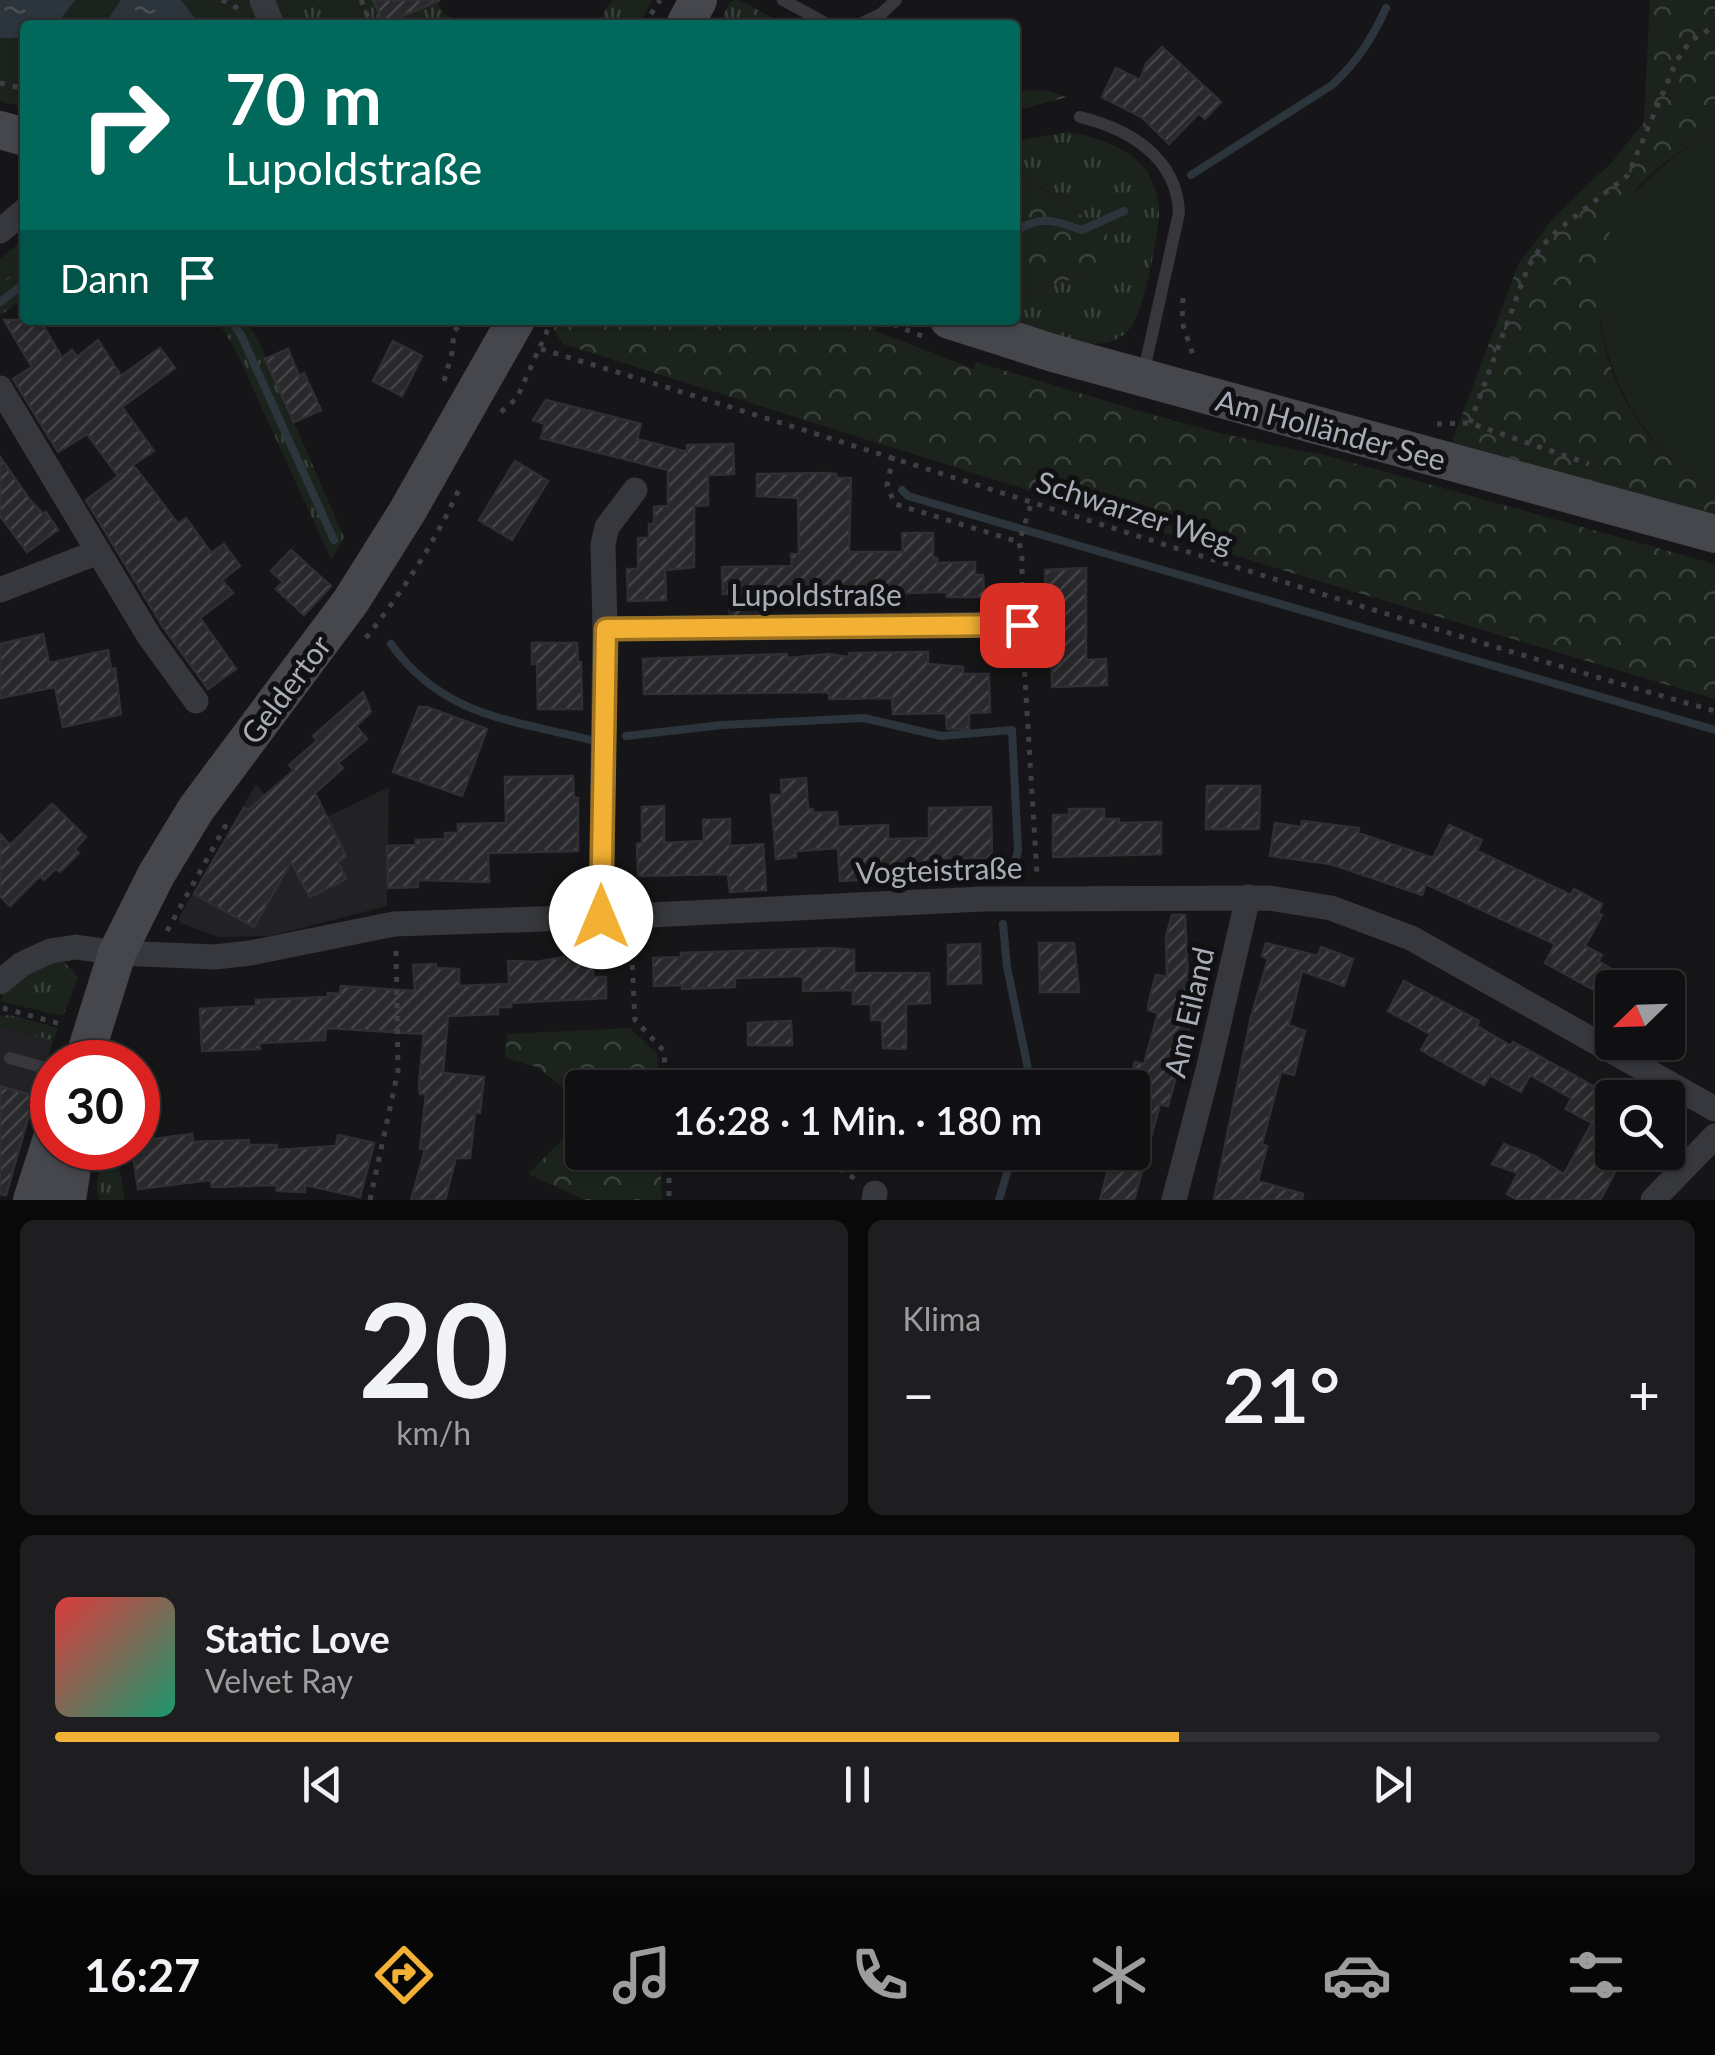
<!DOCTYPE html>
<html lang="de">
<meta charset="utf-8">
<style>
:root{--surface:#101012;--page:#1e1e20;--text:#f1f3f6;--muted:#9c9d9f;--line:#303032;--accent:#f2b134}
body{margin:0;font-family:Lato,sans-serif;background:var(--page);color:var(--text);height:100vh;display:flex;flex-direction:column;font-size:38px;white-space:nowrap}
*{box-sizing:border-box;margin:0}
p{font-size:32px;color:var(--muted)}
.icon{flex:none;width:55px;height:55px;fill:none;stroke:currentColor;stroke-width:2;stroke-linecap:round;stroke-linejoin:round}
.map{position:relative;height:1200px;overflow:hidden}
.drawer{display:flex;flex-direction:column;gap:20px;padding:20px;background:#09090a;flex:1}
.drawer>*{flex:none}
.hud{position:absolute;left:20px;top:20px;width:1000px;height:305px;border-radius:10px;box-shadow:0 2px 8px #0004,0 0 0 2px var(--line);background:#00695c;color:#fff;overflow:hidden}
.needle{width:65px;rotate:247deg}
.tools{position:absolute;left:1595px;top:970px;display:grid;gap:20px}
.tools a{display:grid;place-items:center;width:90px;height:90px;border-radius:10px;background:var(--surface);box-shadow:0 2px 8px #0004,0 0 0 2px var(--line);font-size:50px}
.speed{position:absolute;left:30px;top:1040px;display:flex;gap:20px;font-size:50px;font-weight:700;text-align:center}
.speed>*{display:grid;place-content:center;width:130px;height:130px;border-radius:50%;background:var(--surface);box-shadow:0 2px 8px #0004,0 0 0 2px var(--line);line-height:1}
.speed .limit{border:15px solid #d22;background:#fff;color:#111}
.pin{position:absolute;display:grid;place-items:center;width:85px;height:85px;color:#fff;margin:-42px;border-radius:20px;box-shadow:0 5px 15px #0006}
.me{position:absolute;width:110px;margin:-55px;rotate:0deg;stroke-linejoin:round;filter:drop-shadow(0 0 8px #0008)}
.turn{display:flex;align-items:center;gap:35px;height:210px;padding:0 40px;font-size:45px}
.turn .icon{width:130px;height:130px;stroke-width:2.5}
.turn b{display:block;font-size:70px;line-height:85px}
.then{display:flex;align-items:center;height:95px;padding:0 40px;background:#0003;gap:20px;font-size:38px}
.big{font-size:75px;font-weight:600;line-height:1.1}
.drawer .tile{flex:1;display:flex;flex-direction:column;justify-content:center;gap:15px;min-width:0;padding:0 35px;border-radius:15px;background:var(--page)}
.drawer .dial{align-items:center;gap:0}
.dial b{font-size:130px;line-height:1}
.song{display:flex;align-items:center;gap:30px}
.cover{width:120px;height:120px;border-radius:15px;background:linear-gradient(135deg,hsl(0 70% 55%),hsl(160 70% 35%))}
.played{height:10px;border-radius:5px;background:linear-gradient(90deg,var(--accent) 70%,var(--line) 70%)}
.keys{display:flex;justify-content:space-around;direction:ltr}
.heat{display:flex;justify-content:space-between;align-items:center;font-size:55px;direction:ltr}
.drawer .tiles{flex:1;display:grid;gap:20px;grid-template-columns:1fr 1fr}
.tile:last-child{grid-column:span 2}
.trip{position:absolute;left:565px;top:1070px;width:585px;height:100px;border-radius:10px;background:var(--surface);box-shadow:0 2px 8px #0004,0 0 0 2px var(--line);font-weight:600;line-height:100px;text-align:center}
.menu{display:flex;height:160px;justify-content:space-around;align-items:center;background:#060607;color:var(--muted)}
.menu .icon{width:70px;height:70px}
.menu .on{color:var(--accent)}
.menu b{font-size:45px;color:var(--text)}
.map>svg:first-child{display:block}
</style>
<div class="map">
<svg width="1715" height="1200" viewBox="0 0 1715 1200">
<defs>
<pattern id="industrial-furrows" width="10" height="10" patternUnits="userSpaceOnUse" patternTransform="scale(2.5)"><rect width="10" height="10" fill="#222225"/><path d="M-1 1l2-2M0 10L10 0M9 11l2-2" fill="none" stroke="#3f3f43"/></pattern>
<pattern id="grass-tufts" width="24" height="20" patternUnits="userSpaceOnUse" patternTransform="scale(2.5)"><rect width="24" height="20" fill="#1c231d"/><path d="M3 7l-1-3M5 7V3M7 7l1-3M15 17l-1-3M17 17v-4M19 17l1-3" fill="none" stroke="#3a403c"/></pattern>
<pattern id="forest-crowns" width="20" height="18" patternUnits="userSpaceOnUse" patternTransform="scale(2.5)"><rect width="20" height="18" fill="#1c231d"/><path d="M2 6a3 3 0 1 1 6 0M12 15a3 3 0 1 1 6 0" fill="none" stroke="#3a403c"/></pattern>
<pattern id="water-ripples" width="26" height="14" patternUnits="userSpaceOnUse" patternTransform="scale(2.5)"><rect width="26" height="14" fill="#2c353c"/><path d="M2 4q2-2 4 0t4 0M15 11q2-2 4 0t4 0" fill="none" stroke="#485056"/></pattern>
<pattern id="building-hatch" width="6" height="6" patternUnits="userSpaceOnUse" patternTransform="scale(2.5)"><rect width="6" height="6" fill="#29292c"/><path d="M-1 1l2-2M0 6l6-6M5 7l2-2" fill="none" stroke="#454548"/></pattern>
</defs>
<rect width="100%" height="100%" fill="#161618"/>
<!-- built -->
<path fill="#222225" d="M 256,784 L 297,831 L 310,839 L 332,828 L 327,817 L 389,787 L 387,906 L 270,936 L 219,937 L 180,923 L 179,917 Z
M 0,1026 L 53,1041 L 17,1161 L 0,1191 Z"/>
<!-- industrial -->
<path fill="url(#industrial-furrows)" d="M 761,593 L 762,618 L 728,618 L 728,594 Z"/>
<!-- grass -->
<path fill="url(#grass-tufts)" d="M 270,0 L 435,0 L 444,13 L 462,25 L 280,25 Z
M 612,0 L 653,0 L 638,25 L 596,25 Z
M 736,0 L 747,4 L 736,25 L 718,25 L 730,2 Z
M 1069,132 C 1096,137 1135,149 1149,175 C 1154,184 1159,201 1159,212 C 1159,235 1144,305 1133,324 C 1127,334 1119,339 1109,342 C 1079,350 1040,329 1012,320 L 1015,320 L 1015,296 L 1090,274 L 1107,232 L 1015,170 L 1015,141 Z
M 25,266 L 25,297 L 0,316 L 0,285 Z
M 217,320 L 246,320 L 258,340 L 344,537 L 331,559 L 236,351 Z
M 62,960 L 78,977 L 63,1016 L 0,1001 C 8,979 39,964 62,960 Z
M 10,1015 L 58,1028 L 53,1041 L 0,1026 L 0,1016 Z
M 103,1148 L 116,1148 L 125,1200 L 99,1200 L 97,1183 Z"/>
<!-- forest -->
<path fill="url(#forest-crowns)" d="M 1650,0 L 1715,0 L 1715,126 C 1689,147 1652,167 1632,195 C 1626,205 1622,219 1618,230 C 1612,244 1603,259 1601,273 C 1587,358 1642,452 1715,493 L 1715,515 L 1452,442 L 1519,263 L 1554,217 L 1612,162 L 1644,122 Z
M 747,4 L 786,25 L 736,25 Z
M 1045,90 L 1067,97 L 1015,111 L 1015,91 Z
M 1042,189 L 1107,232 L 1106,264 L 1090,274 L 1015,296 L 1015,221 Z
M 25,238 L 25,266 L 0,285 L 0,259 Z
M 556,320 L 866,320 L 878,325 L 875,331 L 974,369 L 976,362 C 1090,395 1204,435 1321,454 L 1715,564 L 1715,699 L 1295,574 L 563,344 L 554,330 Z
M 630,1028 L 657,1054 L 658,1087 L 582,1088 L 582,1152 L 660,1153 L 662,1200 L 586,1200 L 528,1174 L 573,1129 L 570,1093 L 537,1067 L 505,1058 L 507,1034 Z"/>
<!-- green -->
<path fill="#1c231d" d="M 0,0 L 254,0 L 262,22 L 255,25 L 25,25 L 25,108 L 0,101 Z
M 1715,126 L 1715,493 C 1627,444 1564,308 1619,214 C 1641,177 1682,152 1715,126 Z
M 1015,170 L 1042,189 L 1033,204 L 1015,221 Z"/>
<!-- water -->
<path fill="url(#water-ripples)" d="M 0,0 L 75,0 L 56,25 L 25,25 L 25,38 L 0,38 Z
M 121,0 L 181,0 L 200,25 L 104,25 Z"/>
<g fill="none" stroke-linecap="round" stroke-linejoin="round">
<!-- stream -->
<path stroke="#2c353c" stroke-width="8" d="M 1191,175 L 1332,85 C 1357,62 1372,39 1386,8
M 1015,232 C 1040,214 1056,221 1082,230 L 1124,211
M 0,302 L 25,283
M 231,320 L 242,337 L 334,540
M 902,490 L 908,496 L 949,508 L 1715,730
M 391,644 C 442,716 511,720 591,740
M 626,736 L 722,725 L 864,718 L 941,736 L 1012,730 L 1018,851 L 1011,878
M 1003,924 L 1007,967 L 1032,1088
M 999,1200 L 1013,1152"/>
</g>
<!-- building -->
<path fill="url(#building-hatch)" stroke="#303034" stroke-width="2.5" d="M 373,0 L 440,0 L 393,20 L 383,21 Z
M 1162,47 L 1221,102 L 1205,119 L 1199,113 L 1169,144 L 1143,118 L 1102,97 L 1116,68 L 1140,80 L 1146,64 Z
M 4,320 L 40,320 L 62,358 L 72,350 L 77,357 L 98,340 L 121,376 L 160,348 L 175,368 L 122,407 L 154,451 L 133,465 L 148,484 L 178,524 L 186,518 L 211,553 L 224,544 L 240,566 L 222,580 L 233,593 L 200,618 L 236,669 L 208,689 L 163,627 L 86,500 L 122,473 L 118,476 L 87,434 L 58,452 L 13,379 L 32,367 Z
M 393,341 L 422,356 L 402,396 L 373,381 Z
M 288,349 L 299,376 L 304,373 L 321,410 L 294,422 L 265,359 Z
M 546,400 L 641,424 L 637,439 L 687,452 L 687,445 L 733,444 L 734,474 L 708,475 L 708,505 L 694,506 L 694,567 L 665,570 L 666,600 L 628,601 L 627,569 L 638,569 L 638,538 L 649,538 L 649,524 L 654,524 L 654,507 L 668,506 L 668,470 L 541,438 L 545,424 L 533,420 Z
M 0,457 L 30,500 L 43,514 L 46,512 L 58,530 L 27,552 L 0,516 Z
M 515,461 L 548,481 L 512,540 L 479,520 Z
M 827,473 L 836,474 L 837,478 L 851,478 L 849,552 L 903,552 L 902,533 L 933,533 L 933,558 L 937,558 L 937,563 L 975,562 L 975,575 L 983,575 L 984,597 L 947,597 L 947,592 L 905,593 L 905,598 L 792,600 L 792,592 L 723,594 L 722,567 L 792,566 L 791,554 L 799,554 L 798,498 L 757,496 L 757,474 Z
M 291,550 L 331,586 L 304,615 L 276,589 L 283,582 L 271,571 Z
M 1086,568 L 1086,660 L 1106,659 L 1107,685 L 1052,687 L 1050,609 L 1047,609 L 1045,570 Z
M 43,634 L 49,663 L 108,650 L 111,669 L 115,668 L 121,714 L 63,727 L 55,687 L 0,698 L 0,644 Z
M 532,643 L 577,643 L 578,662 L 581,662 L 582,709 L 538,709 L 537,664 L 532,664 Z
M 928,652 L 928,664 L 963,667 L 963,674 L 989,674 L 990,712 L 969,713 L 969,729 L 947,729 L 946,713 L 893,714 L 892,698 L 829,699 L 829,692 L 644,694 L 643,659 L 787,654 L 787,658 L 828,654 L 849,657 L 849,653 Z
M 363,692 L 371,712 L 356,726 L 367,739 L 338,763 L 343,768 L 315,793 L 346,856 L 338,862 L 346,879 L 310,897 L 291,862 L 254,927 L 194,894 L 244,808 L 248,810 L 294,770 L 289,765 L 317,741 L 313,736 Z
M 419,707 L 427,707 L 487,729 L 462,796 L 393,772 Z
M 573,776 L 574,798 L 578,798 L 578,851 L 488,853 L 489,882 L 418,880 L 418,887 L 388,888 L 387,846 L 416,845 L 416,840 L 445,839 L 445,833 L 458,833 L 458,824 L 506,823 L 505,777 Z
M 806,778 L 808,809 L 813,809 L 813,813 L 837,812 L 838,827 L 888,825 L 888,839 L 929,838 L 929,808 L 991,807 L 992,858 L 930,858 L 931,877 L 840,881 L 838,848 L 796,851 L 796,857 L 776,859 L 771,795 L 782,795 L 781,780 Z
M 1207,786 L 1260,786 L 1259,829 L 1206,829 Z
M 52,804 L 86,837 L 75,849 L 79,853 L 60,872 L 55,869 L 44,880 L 40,876 L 10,906 L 0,896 L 0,834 L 10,845 Z
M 664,806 L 664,843 L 704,841 L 703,820 L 730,819 L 730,846 L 763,844 L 766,890 L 730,892 L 728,874 L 638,876 L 637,844 L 642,843 L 642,807 Z
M 1069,809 L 1104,809 L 1104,819 L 1119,819 L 1119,823 L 1161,822 L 1161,854 L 1053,857 L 1053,815 L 1069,815 Z
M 1302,821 L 1359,828 L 1358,833 L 1433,858 L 1449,825 L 1482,840 L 1477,851 L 1571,895 L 1574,889 L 1602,904 L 1598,913 L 1602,915 L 1585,946 L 1602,955 L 1598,961 L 1644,988 L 1612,988 L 1612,1000 L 1545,963 L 1555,944 L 1426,884 L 1422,895 L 1331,864 L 1270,856 L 1275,823 L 1301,827 Z
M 1172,915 L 1185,915 L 1188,983 L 1201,986 L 1168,1106 L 1160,1104 L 1134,1200 L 1100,1200 L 1113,1152 L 1132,1152 L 1132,1073 L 1135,1062 L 1144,1064 L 1158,1013 L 1148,1010 L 1149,1001 L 1156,975 L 1167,977 L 1166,937 Z
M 1039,943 L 1074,943 L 1079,992 L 1040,992 Z
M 1266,943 L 1318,956 L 1321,947 L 1353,959 L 1344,986 L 1302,971 L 1289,1025 L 1305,1031 L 1294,1075 L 1281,1072 L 1262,1144 L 1267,1146 L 1258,1181 L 1303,1194 L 1302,1200 L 1214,1200 L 1251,1017 L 1268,959 L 1262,956 Z
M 980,944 L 981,983 L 948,984 L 948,945 Z
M 831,948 L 854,950 L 854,973 L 929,973 L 930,1003 L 906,1004 L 906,1049 L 883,1048 L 882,1020 L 871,1020 L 871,1004 L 853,1004 L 853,990 L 803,991 L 803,976 L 735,978 L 735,987 L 682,989 L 682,985 L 654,986 L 653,958 L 681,957 L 681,953 Z
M 564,957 L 564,960 L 593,957 L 593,977 L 606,977 L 606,998 L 511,1003 L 511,1007 L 498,1007 L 498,1014 L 448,1016 L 443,1073 L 484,1077 L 480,1113 L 475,1113 L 470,1158 L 456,1158 L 445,1200 L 411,1200 L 425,1150 L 420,1148 L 426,1094 L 420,1094 L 419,1083 L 424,1034 L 326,1028 L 325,1040 L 259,1043 L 260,1049 L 202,1051 L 200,1009 L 256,1006 L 256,1000 L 328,997 L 328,993 L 340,994 L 341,986 L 415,991 L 413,965 L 436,964 L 436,968 L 459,969 L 459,986 L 509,984 L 508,961 L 536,962 Z
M 1404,981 L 1479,1021 L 1477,1026 L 1511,1046 L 1513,1042 L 1597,1088 L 1593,1095 L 1604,1101 L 1612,1086 L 1612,1152 L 1626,1152 L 1600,1200 L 1518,1200 L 1507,1194 L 1518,1173 L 1492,1164 L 1504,1144 L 1535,1156 L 1564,1174 L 1592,1123 L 1566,1109 L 1571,1098 L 1530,1075 L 1521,1092 L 1490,1075 L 1484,1085 L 1421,1050 L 1430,1034 L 1388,1011 Z
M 791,1021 L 792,1045 L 748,1045 L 748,1023 Z
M 0,1086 L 34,1096 L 6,1195 L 0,1194 Z
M 192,1134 L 193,1142 L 249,1140 L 249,1145 L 277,1145 L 277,1150 L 336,1146 L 338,1135 L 374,1143 L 360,1197 L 305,1185 L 305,1192 L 277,1191 L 277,1185 L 212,1187 L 210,1180 L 138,1189 L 132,1148 L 138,1148 L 138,1141 Z"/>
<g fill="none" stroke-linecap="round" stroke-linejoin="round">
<!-- path -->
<path stroke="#3d3f44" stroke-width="5" stroke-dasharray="5 8" stroke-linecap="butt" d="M 222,0 L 241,10
M 361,0 L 371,25
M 644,25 L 660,0
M 0,83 L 25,89
M 1183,298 L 1182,322 L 1194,358
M 450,320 L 454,331
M 881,320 L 925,337
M 541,349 C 933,467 1321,600 1715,711
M 444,381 L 452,353 L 454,331 L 465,320
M 501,412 L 517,398 L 552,320
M 1470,423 L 1528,267 L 1541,247 L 1559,229 L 1628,175 L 1676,62 L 1690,41 L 1715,26
M 1437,424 L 1470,423 L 1589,464
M 893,456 L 887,486 L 895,504 L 1019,542
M 1022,600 L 1022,555 L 1019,542 L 1032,501
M 366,638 C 402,592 436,541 460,487
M 1023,646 L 1037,875
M 167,931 L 227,823
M 631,939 L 635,1020 L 664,1051 L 666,1088
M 3,1008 L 64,1025
M 669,1152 L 669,1200
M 686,1152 L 826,1160 L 857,1180
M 370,1200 L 398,1071 L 396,947"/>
<!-- lane -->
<path stroke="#37383d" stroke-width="12" d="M 783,0 L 829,25
M 858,25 L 881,14 L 896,0
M 1080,117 C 1129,129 1177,157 1179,213 L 1143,375
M 10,1058 L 52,1070"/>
<!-- street -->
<path stroke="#37383d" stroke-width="25" d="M 262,0 L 272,25
M 0,231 L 25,210
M 0,388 L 149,636 L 196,701
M 0,590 L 98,552
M 605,629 L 1026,624
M 601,917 L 605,629 L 603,544 L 607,527 L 635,490
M 0,982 L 22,964 L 50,951 L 76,947 L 117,953 L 215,957 L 250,953 L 394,924 L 629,916 L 983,899 L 1270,898 L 1331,908 L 1411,938 L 1715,1109
M 874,1200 L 875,1193
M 1174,1200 L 1208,1070 L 1248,897
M 1653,1200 L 1715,1136"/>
<!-- secondary -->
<path stroke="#45474d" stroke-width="38" d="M 685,25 L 698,0
M 0,130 L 25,137
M 949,320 L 1053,353 L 1715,534
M 83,1062 L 117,953 L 156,875 L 196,809 L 351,601 L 407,512 L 516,320
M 32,1200 L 52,1138
M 67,1200 L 75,1148"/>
</g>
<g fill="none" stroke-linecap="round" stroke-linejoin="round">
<defs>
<path id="route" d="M 601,917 L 606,629 L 1022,625"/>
</defs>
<!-- route casing -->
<use href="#route" stroke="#9d7322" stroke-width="25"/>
<!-- route -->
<use href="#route" stroke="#f2b134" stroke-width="18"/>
</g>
<g text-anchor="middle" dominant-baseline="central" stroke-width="10" stroke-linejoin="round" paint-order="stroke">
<!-- street labels -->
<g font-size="30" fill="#a8adb8" stroke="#111113">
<text transform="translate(1331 429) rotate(15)">Am Holländer See</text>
<text transform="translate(1135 511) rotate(18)">Schwarzer Weg</text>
<text x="816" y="594">Lupoldstraße</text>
<text transform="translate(285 689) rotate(-53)">Geldertor</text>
<text transform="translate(939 869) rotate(-2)">Vogteistraße</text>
<text transform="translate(1188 1012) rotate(-77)">Am Eiland</text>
</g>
</g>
</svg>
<div class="tools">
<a><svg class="needle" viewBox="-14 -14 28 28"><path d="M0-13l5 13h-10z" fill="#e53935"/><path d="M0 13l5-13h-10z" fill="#9c9d9f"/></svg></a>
<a><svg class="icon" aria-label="search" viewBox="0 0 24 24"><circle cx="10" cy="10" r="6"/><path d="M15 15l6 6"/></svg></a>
</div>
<div class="speed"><div class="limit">30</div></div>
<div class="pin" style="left:1022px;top:625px;background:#d93025"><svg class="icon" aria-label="arrive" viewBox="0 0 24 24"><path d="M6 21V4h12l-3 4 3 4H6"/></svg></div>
<svg class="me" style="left:601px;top:917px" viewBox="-20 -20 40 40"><circle r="19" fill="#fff"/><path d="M0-13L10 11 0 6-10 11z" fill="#f2b134"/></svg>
<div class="trip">16:28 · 1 Min. · 180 m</div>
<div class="hud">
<div class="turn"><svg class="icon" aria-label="right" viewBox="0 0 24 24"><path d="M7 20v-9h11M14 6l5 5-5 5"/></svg><div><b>70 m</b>Lupoldstraße</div></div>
<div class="then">Dann<svg class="icon" aria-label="arrive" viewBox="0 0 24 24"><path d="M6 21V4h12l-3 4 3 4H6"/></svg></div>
</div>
</div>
<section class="drawer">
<div class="tiles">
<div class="tile dial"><b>20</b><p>km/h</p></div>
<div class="tile"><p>Klima</p>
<div class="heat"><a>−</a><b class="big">21°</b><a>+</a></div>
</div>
<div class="tile">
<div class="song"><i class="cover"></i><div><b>Static Love</b><p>Velvet Ray</p></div></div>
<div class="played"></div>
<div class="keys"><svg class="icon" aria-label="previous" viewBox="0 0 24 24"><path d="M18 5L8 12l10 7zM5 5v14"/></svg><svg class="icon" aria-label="pause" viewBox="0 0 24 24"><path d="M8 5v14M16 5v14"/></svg><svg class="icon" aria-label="next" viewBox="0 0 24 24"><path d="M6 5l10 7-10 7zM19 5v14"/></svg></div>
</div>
</div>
</section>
<nav class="menu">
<b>16:27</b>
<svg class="icon on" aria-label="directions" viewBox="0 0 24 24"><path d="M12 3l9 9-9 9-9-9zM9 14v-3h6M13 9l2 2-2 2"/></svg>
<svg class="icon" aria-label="music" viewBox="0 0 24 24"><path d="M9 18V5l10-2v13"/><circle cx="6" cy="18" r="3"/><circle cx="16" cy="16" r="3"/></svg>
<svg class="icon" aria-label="phone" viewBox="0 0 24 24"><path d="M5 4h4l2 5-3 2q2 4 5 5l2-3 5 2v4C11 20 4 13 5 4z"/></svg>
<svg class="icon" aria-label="climate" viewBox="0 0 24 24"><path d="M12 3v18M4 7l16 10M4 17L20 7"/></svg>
<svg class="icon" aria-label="car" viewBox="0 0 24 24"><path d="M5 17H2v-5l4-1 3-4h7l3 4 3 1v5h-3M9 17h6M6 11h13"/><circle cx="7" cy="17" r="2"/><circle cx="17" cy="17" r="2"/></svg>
<svg class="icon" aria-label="filters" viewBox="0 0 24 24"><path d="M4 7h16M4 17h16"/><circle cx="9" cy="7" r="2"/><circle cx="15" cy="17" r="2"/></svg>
</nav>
